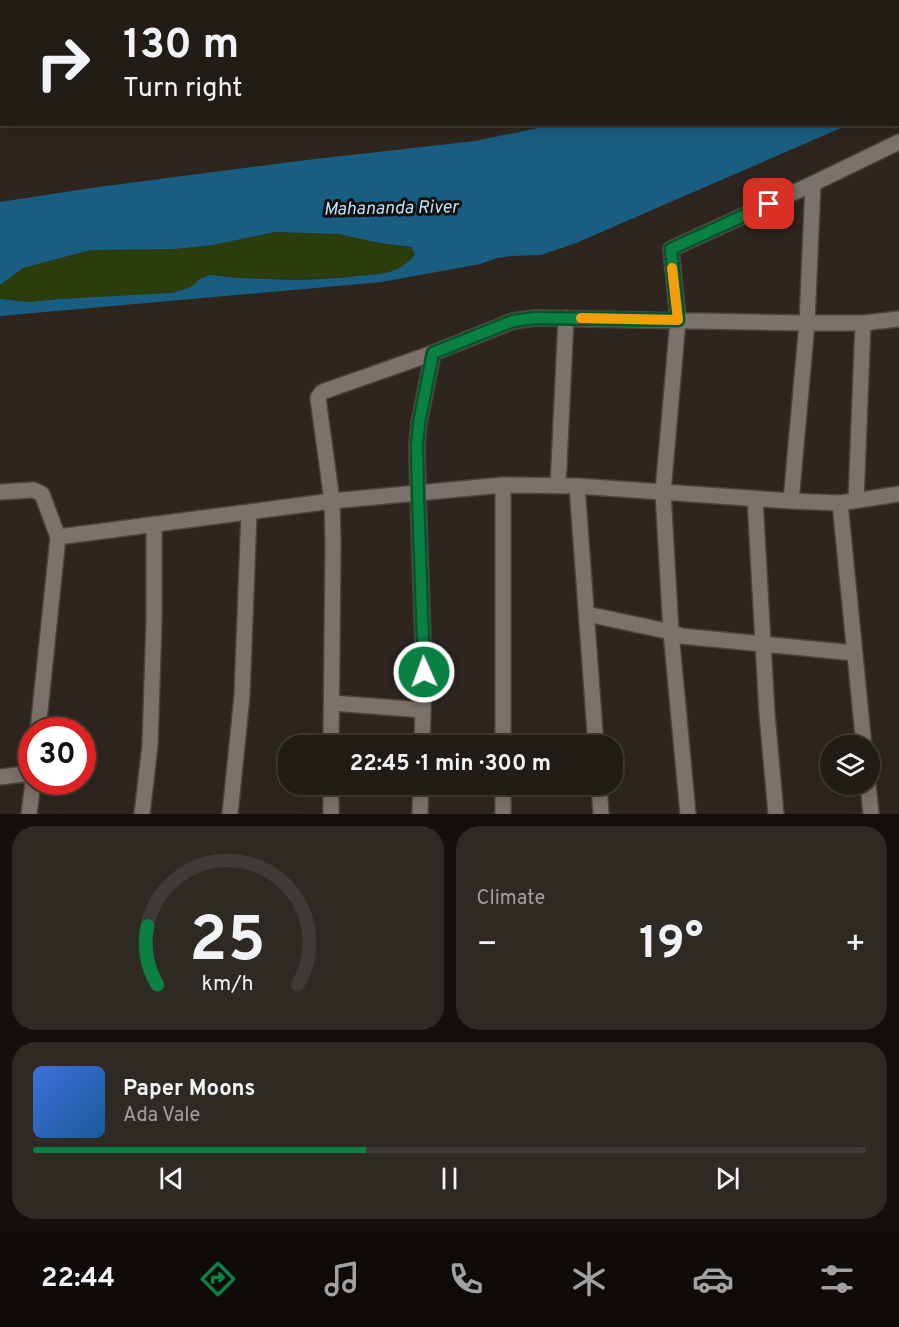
<!DOCTYPE html>
<meta charset="utf-8">
<style>
:root{--surface:#221c16;--page:#2e2923;--text:#f1f3f6;--muted:#a2a1a1;--line:#3f3a35;--accent:#0b8043}
body{margin:0;font-family:Overpass,sans-serif;background:var(--page);color:var(--text);height:100vh;display:flex;flex-direction:column;font-size:22px;white-space:nowrap}
*{box-sizing:border-box;margin:0}
p{font-size:20px;color:var(--muted)}
.icon{flex:none;width:33px;height:33px;fill:none;stroke:currentColor;stroke-width:2;stroke-linecap:round;stroke-linejoin:round}
.map{position:relative;height:814px;overflow:hidden}
.details{display:flex;flex-direction:column;gap:12px;padding:12px;background:#130f0c;flex:1}
.details>*{flex:none}
.hud{position:absolute;left:0px;top:0px;width:900px;height:126px;box-shadow:0 3px 15px #0003,0 0 0 2px var(--line);background:#221c16;color:var(--text);overflow:hidden}
.buttons{position:absolute;left:820px;top:735px;display:grid;gap:12px}
.buttons a{display:grid;place-items:center;width:60px;height:60px;border-radius:50%;background:var(--surface);box-shadow:0 3px 15px #0003,0 0 0 2px var(--line);font-size:30px}
.speed{position:absolute;left:18px;top:717px;display:flex;gap:12px;font-size:30px;font-weight:700;text-align:center}
.speed>*{display:grid;place-content:center;width:78px;height:78px;border-radius:50%;background:var(--surface);box-shadow:0 3px 15px #0003,0 0 0 2px var(--line);line-height:1}
.speed .limit{border:9px solid #d22;background:#fff;color:#111}
.pin{position:absolute;display:grid;place-items:center;width:51px;height:51px;color:#fff;margin:-26px;border-radius:12px;box-shadow:0 3px 9px #0006}
.me{position:absolute;width:66px;margin:-33px;rotate:358deg;stroke-linejoin:round;filter:drop-shadow(0 0 4px #0008)}
.turn{display:flex;align-items:center;gap:21px;height:126px;padding:0 24px;font-size:27px}
.turn .icon{width:78px;height:78px;stroke-width:2.5}
.turn b{display:block;font-size:42px;line-height:51px}
.big{font-size:45px;font-weight:700;line-height:1.1}
.details .widget{flex:1;display:flex;flex-direction:column;justify-content:center;gap:9px;min-width:0;padding:0 21px;border-radius:24px;background:var(--page)}
.details .dial{align-items:center;gap:0}
.dial svg{height:156px;overflow:visible;fill:none;stroke:var(--line);stroke-width:7;stroke-linecap:round;text-anchor:middle}
.dial text{fill:var(--text);stroke:none}
.song{display:flex;align-items:center;gap:18px}
.cover{width:72px;height:72px;border-radius:9px;background:linear-gradient(135deg,hsl(220 70% 55%),hsl(210 70% 35%))}
.played{height:6px;border-radius:3px;background:linear-gradient(90deg,var(--accent) 40%,var(--line) 40%)}
.keys{display:flex;justify-content:space-around;direction:ltr}
.heat{display:flex;justify-content:space-between;align-items:center;font-size:33px;direction:ltr}
.details .tiles{flex:1;display:grid;gap:12px;grid-template-columns:1fr 1fr}
.widget:last-child{grid-column:span 2}
.trip{position:absolute;left:278px;top:735px;width:345px;height:60px;border-radius:24px;background:var(--surface);box-shadow:0 3px 15px #0003,0 0 0 2px var(--line);font-weight:700;line-height:60px;text-align:center}
.menu{display:flex;height:96px;justify-content:space-around;align-items:center;background:#0e0b09;color:var(--muted)}
.menu .icon{width:42px;height:42px}
.menu .active{color:var(--accent)}
.menu b{font-size:27px;color:var(--text)}
.map>svg:first-child{display:block}
</style>
<div class="map">
<svg width="899" height="814" viewBox="0 0 899 814">
<rect width="100%" height="100%" fill="#2e261e"/>
<!-- green -->
<path fill="#2b3d0a" d="M 275,232 L 338,234 L 380,243 L 411,248 L 415,254 C 409,263 399,269 389,272 C 375,276 358,276 343,277 C 298,280 254,279 209,275 L 200,279 L 191,287 L 172,293 L 58,299 L 30,302 L 0,299 L 0,285 L 23,268 L 91,250 L 175,249 L 213,245 Z"/>
<!-- water -->
<path fill="#195d80" d="M 552,125 L 848,125 L 576,243 L 541,255 L 512,256 L 497,258 L 480,264 L 382,282 L 0,316 L 0,299 L 30,302 L 58,299 L 172,293 L 191,287 L 200,279 L 209,275 C 258,280 308,282 357,276 C 367,275 379,275 389,272 C 399,269 409,263 415,254 L 411,247 L 380,243 L 338,234 L 275,232 L 213,245 L 175,249 L 91,250 L 23,268 L 0,285 L 0,202 L 98,187 L 315,159 L 475,141 Z"/>
<g fill="none" stroke-linecap="round" stroke-linejoin="round">
<defs>
<path id="street" d="M 58,0 L 58,2
M 151,2 L 156,0
M 0,49 L 2,49
M 558,486 L 566,318
M 577,486 L 596,746
M 0,492 L 34,490 L 42,494 L 58,537 L 38,730
M 755,499 L 767,714 L 776,814
M 856,500 L 863,323
M 791,501 L 807,323 L 813,184
M 840,503 L 864,746
M 58,537 L 332,501 L 503,485 L 577,486 L 791,501 L 840,503 L 899,494
M 587,614 L 671,632 L 681,636 L 855,653
M 332,703 L 423,710
M 331,746 L 333,542 L 332,501 L 318,398 L 322,392 L 433,353 L 513,321 L 535,318 L 807,323 L 863,323 L 899,319
M 422,746 L 424,672 L 418,494 L 417,445 L 419,423 L 433,353
M 503,746 L 503,485
M 0,777 L 32,773
M 599,784 L 601,814
M 868,784 L 871,814
M 29,814 L 33,782
M 142,814 L 150,745 L 154,620 L 154,524
M 230,814 L 242,696 L 249,513
M 331,814 L 331,784
M 420,814 L 421,784
M 503,814 L 503,784
M 688,814 L 671,632 L 663,492 L 678,320 L 671,249 L 808,186 L 899,142"/>
</defs>
<!-- street casing -->
<use href="#street" stroke="#49433c" stroke-width="18"/>
<!-- street -->
<use href="#street" stroke="#7d7269" stroke-width="15"/>
</g>
<g fill="none" stroke-linecap="round" stroke-linejoin="round">
<defs>
<path id="route" d="M 424,672 L 418,494 L 417,445 L 419,423 L 433,353 L 513,321 L 535,318 L 678,320 L 671,249 L 769,204"/>
</defs>
<!-- route casing -->
<use href="#route" stroke="#07532c" stroke-width="15"/>
<!-- route -->
<use href="#route" stroke="#0b8043" stroke-width="10"/>
<!-- slow -->
<path stroke="#f59e0b" stroke-width="10" d="M 581,318 L 678,320 L 672,268"/>
</g>
<g text-anchor="middle" dominant-baseline="central" stroke-width="6" stroke-linejoin="round" paint-order="stroke">
<!-- water labels -->
<g font-size="18" font-style="italic" fill="#bae2fc" stroke="#130f0c">
<text transform="translate(391 209) rotate(-1)">Mahananda River</text>
</g>
</g>
</svg>
<div class="buttons">
<a><svg class="icon" aria-label="layers" viewBox="0 0 24 24"><path d="M12 4l9 5-9 5-9-5zM3 14l9 5 9-5"/></svg></a>
</div>
<div class="speed"><div class="limit">30</div></div>
<div class="pin" style="left:769px;top:204px;background:#d93025"><svg class="icon" aria-label="arrive" viewBox="0 0 24 24"><path d="M6 21V4h12l-3 4 3 4H6"/></svg></div>
<svg class="me" style="left:424px;top:672px" viewBox="-20 -20 40 40"><circle r="17" fill="#0b8043" stroke="#fff" stroke-width="3"/><path d="M0-11L8 9 0 5-8 9z" fill="#fff"/></svg>
<div class="trip">22:45 · 1 min · 300 m</div>
<div class="hud">
<div class="turn"><svg class="icon" aria-label="right" viewBox="0 0 24 24"><path d="M7 20v-9h11M14 6l5 5-5 5"/></svg><div><b>130 m</b>Turn right</div></div>
</div>
</div>
<section class="details">
<div class="tiles">
<div class="widget dial"><svg viewBox="0 0 100 80">
<path d="M14 69A42 42 0 1 1 86 69"/>
<path d="M14 69A42 42 0 0 1 9 39" stroke="#0b8043"/>
<text x="50" y="56" font-size="32" font-weight="700">25</text>
<text x="50" y="72" font-size="11">km/h</text>
</svg></div>
<div class="widget"><p>Climate</p>
<div class="heat"><a>−</a><b class="big">19°</b><a>+</a></div>
</div>
<div class="widget">
<div class="song"><i class="cover"></i><div><b>Paper Moons</b><p>Ada Vale</p></div></div>
<div class="played"></div>
<div class="keys"><svg class="icon" aria-label="previous" viewBox="0 0 24 24"><path d="M18 5L8 12l10 7zM5 5v14"/></svg><svg class="icon" aria-label="pause" viewBox="0 0 24 24"><path d="M8 5v14M16 5v14"/></svg><svg class="icon" aria-label="next" viewBox="0 0 24 24"><path d="M6 5l10 7-10 7zM19 5v14"/></svg></div>
</div>
</div>
</section>
<nav class="menu">
<b>22:44</b>
<svg class="icon active" aria-label="directions" viewBox="0 0 24 24"><path d="M12 3l9 9-9 9-9-9zM9 14v-3h6M13 9l2 2-2 2"/></svg>
<svg class="icon" aria-label="music" viewBox="0 0 24 24"><path d="M9 18V5l10-2v13"/><circle cx="6" cy="18" r="3"/><circle cx="16" cy="16" r="3"/></svg>
<svg class="icon" aria-label="phone" viewBox="0 0 24 24"><path d="M5 4h4l2 5-3 2q2 4 5 5l2-3 5 2v4C11 20 4 13 5 4z"/></svg>
<svg class="icon" aria-label="climate" viewBox="0 0 24 24"><path d="M12 3v18M4 7l16 10M4 17L20 7"/></svg>
<svg class="icon" aria-label="car" viewBox="0 0 24 24"><path d="M5 17H2v-5l4-1 3-4h7l3 4 3 1v5h-3M9 17h6M6 11h13"/><circle cx="7" cy="17" r="2"/><circle cx="17" cy="17" r="2"/></svg>
<svg class="icon" aria-label="filters" viewBox="0 0 24 24"><path d="M4 7h16M4 17h16"/><circle cx="9" cy="7" r="2"/><circle cx="15" cy="17" r="2"/></svg>
</nav>
